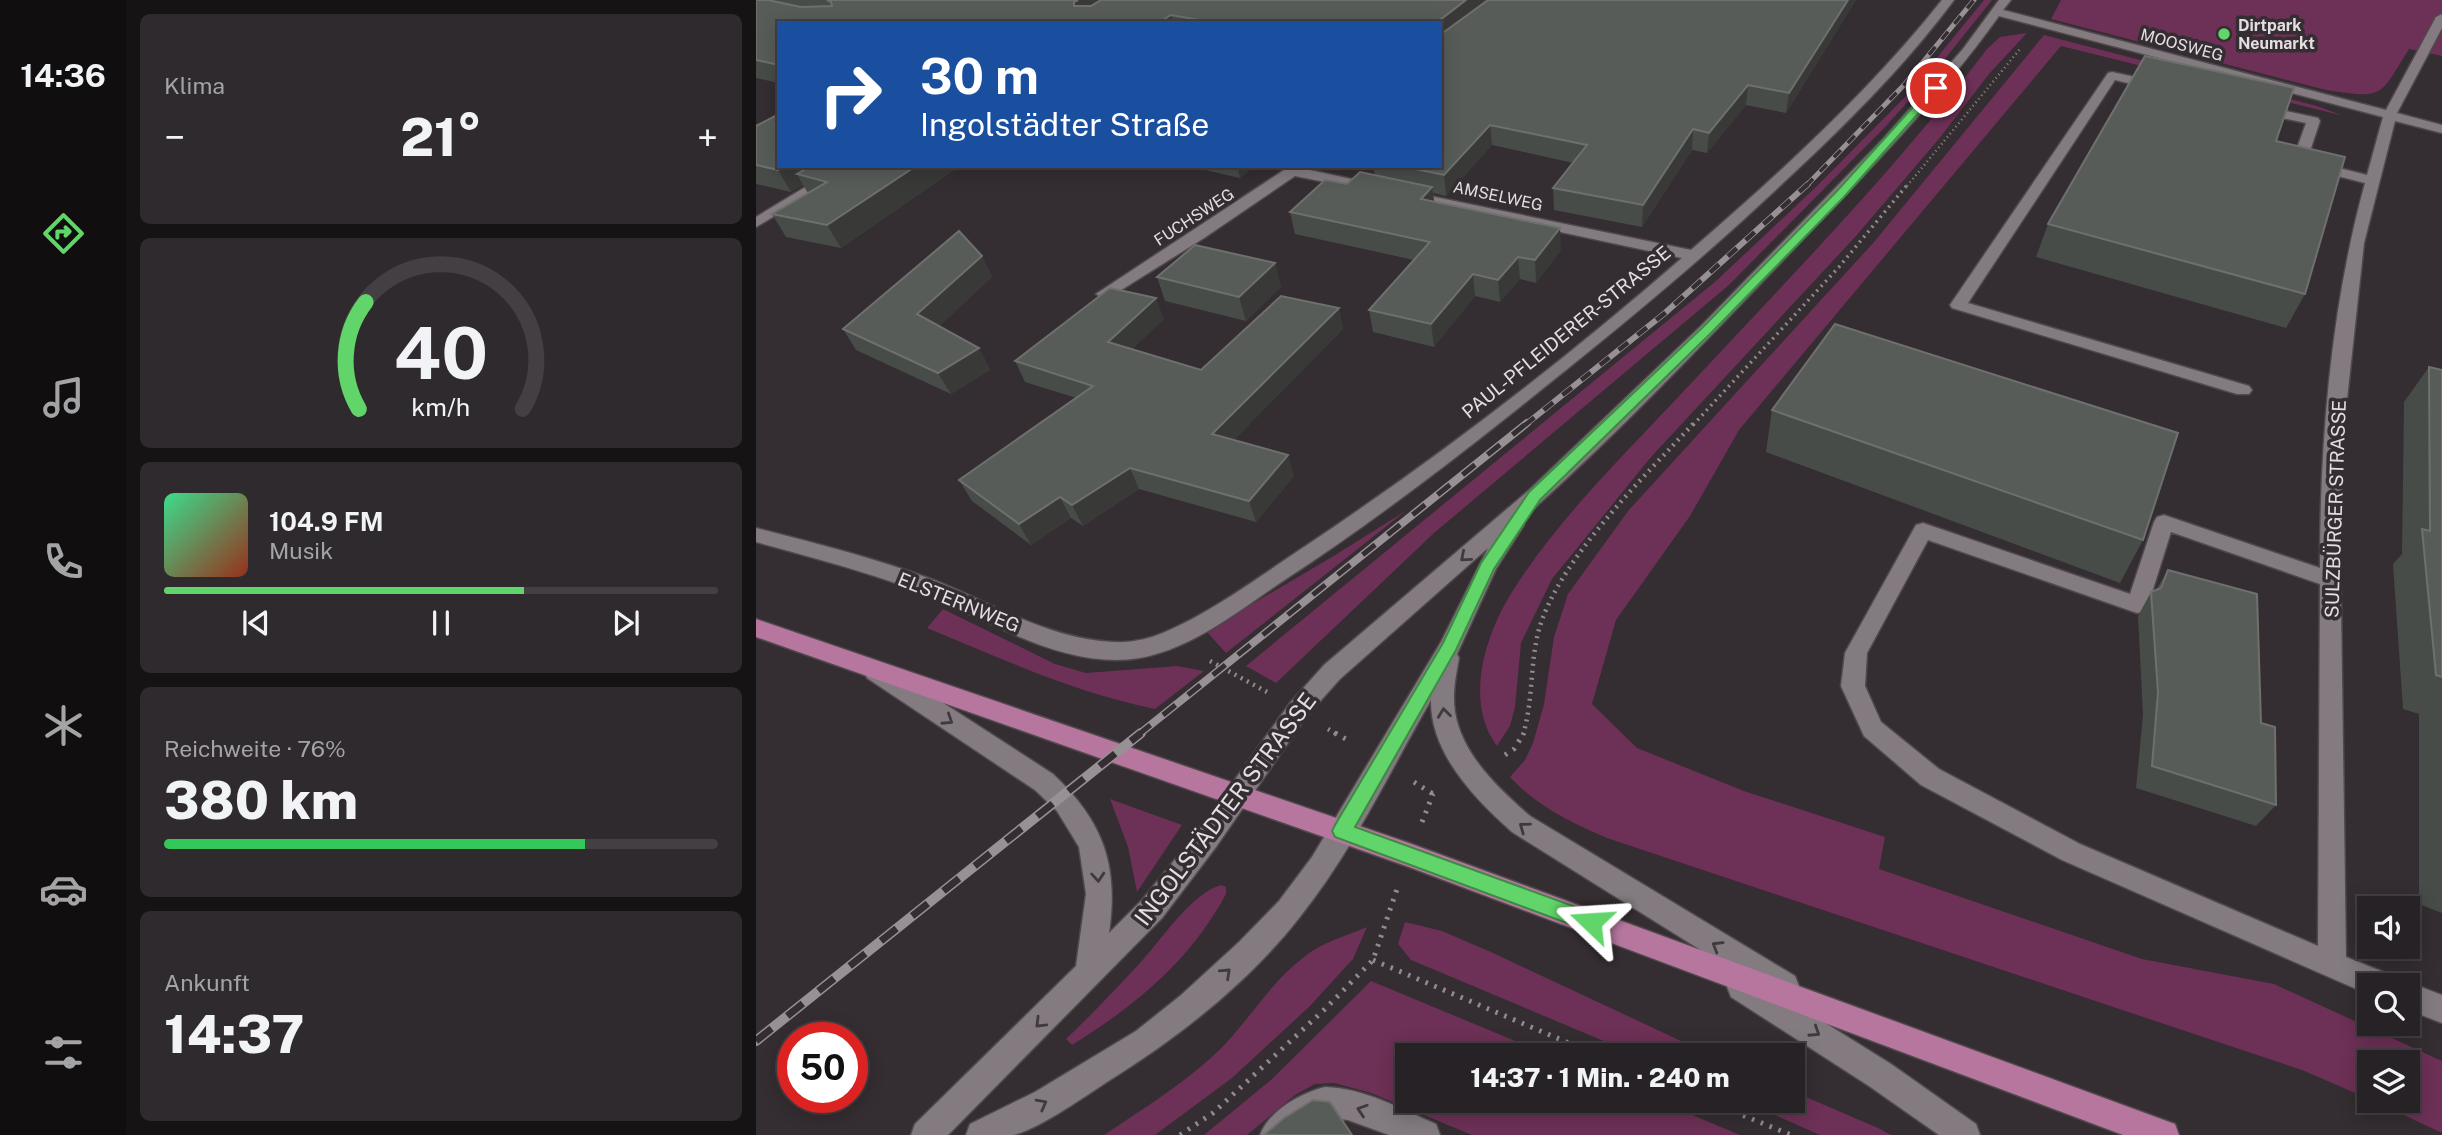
<!DOCTYPE html>
<html lang="de">
<meta charset="utf-8">
<style>
:root{--surface:#272225;--page:#2f2a2d;--text:#f1f3f6;--muted:#a4a4a7;--line:#433f42;--accent:#61d46a}
body{margin:0;font-family:"Public Sans",sans-serif;background:var(--page);color:var(--text);height:100vh;display:flex;flex-direction:column;font-size:26px;white-space:nowrap}
*{box-sizing:border-box;margin:0}
p{font-size:23px;color:var(--muted)}
.icon{flex:none;width:38px;height:38px;fill:none;stroke:currentColor;stroke-width:2;stroke-linecap:round;stroke-linejoin:round}
.map{position:relative;flex:1;overflow:hidden}
.details{display:flex;flex-direction:column;gap:14px;padding:14px;background:#151314;width:630px}
.details>*{flex:none}
.banner{position:absolute;left:21px;top:21px;width:665px;height:147px;border-radius:0px;box-shadow:0 4px 18px #0003,0 0 0 2px var(--line);background:#1a4fa0;color:#fff;overflow:hidden}
.fabs{position:absolute;left:1601px;top:896px;display:grid;gap:14px}
.fabs a{display:grid;place-items:center;width:63px;height:63px;border-radius:0px;background:var(--surface);box-shadow:0 4px 18px #0003,0 0 0 2px var(--line);font-size:35px}
.speed{position:absolute;left:21px;top:1022px;display:flex;gap:14px;font-size:35px;font-weight:700;text-align:center}
.speed>*{display:grid;place-content:center;width:91px;height:91px;border-radius:50%;background:var(--surface);box-shadow:0 4px 18px #0003,0 0 0 2px var(--line);line-height:1}
.speed .limit{border:10px solid #d22;background:#fff;color:#111}
.pin{position:absolute;display:grid;place-items:center;width:60px;height:60px;color:#fff;margin:-30px;border:4px solid #fff;border-radius:50%;box-shadow:0 2px 7px #0007}
.me{position:absolute;width:77px;margin:-38px;rotate:290deg;stroke-linejoin:round;filter:drop-shadow(0 0 5px #0008)}
.turn{display:flex;align-items:center;gap:24px;height:147px;padding:0 28px;font-size:32px}
.turn .icon{width:91px;height:91px;stroke-width:2.5}
.turn b{display:block;font-size:49px;line-height:60px}
.big{font-size:52px;font-weight:800;line-height:1.1}
.details .widget{flex:1;display:flex;flex-direction:column;justify-content:center;gap:10px;min-width:0;padding:0 24px;border-radius:10px;background:var(--page)}
.details .dial{align-items:center;gap:0}
.dial svg{height:182px;overflow:visible;fill:none;stroke:var(--line);stroke-width:7;stroke-linecap:round;text-anchor:middle}
.dial text{fill:var(--text);stroke:none}
.song{display:flex;align-items:center;gap:21px}
.cover{width:84px;height:84px;border-radius:10px;background:linear-gradient(135deg,hsl(150 70% 55%),hsl(10 70% 35%))}
.played{height:7px;border-radius:4px;background:linear-gradient(90deg,var(--accent) 65%,var(--line) 65%)}
.keys{display:flex;justify-content:space-around;direction:ltr}
.heat{display:flex;justify-content:space-between;align-items:center;font-size:38px;direction:ltr}
.charge{height:10px;border-radius:5px;background:linear-gradient(90deg,#34c759 76%,var(--line) 0)}
.trip{position:absolute;left:639px;top:1043px;width:410px;height:70px;border-radius:0px;background:var(--surface);box-shadow:0 4px 18px #0003,0 0 0 2px var(--line);font-weight:800;line-height:70px;text-align:center}
main{display:flex;flex:1;min-height:0}
.menu{display:flex;flex-direction:column;width:126px;justify-content:space-around;align-items:center;background:#100e0f;color:var(--muted)}
.menu .icon{width:49px;height:49px}
.menu .selected{color:var(--accent)}
.menu b{font-size:32px;color:var(--text)}
.map>svg:first-child{display:block}
</style>
<main>
<nav class="menu">
<b>14:36</b>
<svg class="icon selected" aria-label="directions" viewBox="0 0 24 24"><path d="M12 3l9 9-9 9-9-9zM9 14v-3h6M13 9l2 2-2 2"/></svg>
<svg class="icon" aria-label="music" viewBox="0 0 24 24"><path d="M9 18V5l10-2v13"/><circle cx="6" cy="18" r="3"/><circle cx="16" cy="16" r="3"/></svg>
<svg class="icon" aria-label="phone" viewBox="0 0 24 24"><path d="M5 4h4l2 5-3 2q2 4 5 5l2-3 5 2v4C11 20 4 13 5 4z"/></svg>
<svg class="icon" aria-label="climate" viewBox="0 0 24 24"><path d="M12 3v18M4 7l16 10M4 17L20 7"/></svg>
<svg class="icon" aria-label="car" viewBox="0 0 24 24"><path d="M5 17H2v-5l4-1 3-4h7l3 4 3 1v5h-3M9 17h6M6 11h13"/><circle cx="7" cy="17" r="2"/><circle cx="17" cy="17" r="2"/></svg>
<svg class="icon" aria-label="filters" viewBox="0 0 24 24"><path d="M4 7h16M4 17h16"/><circle cx="9" cy="7" r="2"/><circle cx="15" cy="17" r="2"/></svg>
</nav>
<section class="details">
<div class="widget"><p>Klima</p>
<div class="heat"><a>−</a><b class="big">21°</b><a>+</a></div>
</div>
<div class="widget dial"><svg viewBox="0 0 100 80">
<path d="M14 69A42 42 0 1 1 86 69"/>
<path d="M14 69A42 42 0 0 1 17 22" stroke="#61d46a"/>
<text x="50" y="56" font-size="32" font-weight="700">40</text>
<text x="50" y="72" font-size="11">km/h</text>
</svg></div>
<div class="widget">
<div class="song"><i class="cover"></i><div><b>104.9 FM</b><p>Musik</p></div></div>
<div class="played"></div>
<div class="keys"><svg class="icon" aria-label="previous" viewBox="0 0 24 24"><path d="M18 5L8 12l10 7zM5 5v14"/></svg><svg class="icon" aria-label="pause" viewBox="0 0 24 24"><path d="M8 5v14M16 5v14"/></svg><svg class="icon" aria-label="next" viewBox="0 0 24 24"><path d="M6 5l10 7-10 7zM19 5v14"/></svg></div>
</div>
<div class="widget"><p>Reichweite · 76%</p><b class="big">380 km</b><div class="charge"></div></div>
<div class="widget"><p>Ankunft</p><b class="big">14:37</b></div>
</section>
<div class="map">
<svg width="1686" height="1135" viewBox="0 0 1686 1135">
<rect width="100%" height="100%" fill="#342d31"/>
<!-- green -->
<path fill="#6d3056" d="M 1228,0 L 1236,0 L 1176,75 L 1130,126 L 973,285 L 678,533 L 520,683 L 490,666 L 960,281 L 1062,185 L 1148,98 Z
M 1305,0 L 1686,0 L 1686,56 L 1653,49 C 1623,97 1629,99 1570,90 L 1295,19 Z
M 1271,33 L 1233,74 L 1182,140 L 1100,236 L 895,457 L 796,579 L 765,643 L 759,707 L 754,726 L 741,746 C 708,702 729,635 756,592 C 802,519 866,457 925,394 C 1030,281 1138,172 1231,49 L 1244,37 Z
M 1288,35 L 1561,106 L 1588,116 L 1305,46 L 983,430 L 934,516 L 860,620 L 836,704 L 881,748 L 988,791 L 1129,837 L 1123,869 L 1386,959 L 1518,984 L 1686,1061 L 1686,1133 L 1618,1101 L 1652,1101 L 1652,1062 L 1614,1062 L 1613,1099 L 1546,1070 L 851,838 C 814,822 782,807 754,777 L 769,760 L 777,743 L 788,704 L 798,637 L 812,594 L 872,511 L 1118,242 Z
M 651,510 L 470,653 L 450,631 L 576,557 Z
M 187,609 L 299,664 L 330,673 L 421,666 L 448,671 L 399,709 C 319,693 246,659 171,628 Z
M 354,799 L 426,825 L 381,892 L 372,847 Z
M 465,885 L 470,887 L 470,894 C 434,961 380,1005 316,1045 L 310,1039 C 335,1015 359,990 383,964 C 404,942 435,893 465,885 Z
M 649,922 L 686,931 L 735,952 L 955,1055 L 881,1055 L 655,960 L 642,944 Z
M 611,927 L 597,959 L 554,1006 L 476,1078 L 399,1135 L 348,1135 C 385,1110 424,1086 457,1056 C 490,1026 512,984 548,957 C 566,942 590,936 611,927 Z
M 615,981 L 793,1055 L 651,1055 L 651,1101 L 903,1101 L 984,1135 L 716,1135 L 615,1093 L 578,1083 L 559,1084 L 539,1095 L 491,1135 L 448,1135 L 516,1079 Z
M 1036,1091 L 1122,1128 L 1135,1135 L 1064,1135 L 987,1101 L 1036,1101 Z"/>
<g fill="none" stroke-linecap="round" stroke-linejoin="round">
<defs>
<path id="minor" d="M 1186,0 L 1198,0 C 1137,82 1060,153 985,222 C 911,289 833,352 755,414 C 682,472 608,528 530,579 C 480,612 424,660 361,660 C 291,660 225,616 161,591 C 109,571 54,557 0,542 L 0,528 C 59,543 118,558 175,579 C 234,602 292,639 357,642 C 375,643 393,639 409,632 C 458,611 507,574 551,545 C 681,458 808,361 926,258 L 650,199 L 645,198 L 643,195 L 645,192 L 650,191 L 935,250 C 1024,173 1113,92 1186,0 Z
M 1243,0 L 1255,0 L 1247,10 L 1630,110 L 1680,17 L 1686,14 L 1686,28 L 1641,113 L 1686,125 L 1686,133 L 1639,121 L 1608,243 L 1587,436 L 1584,535 L 1590,957 L 1635,975 L 1639,985 L 1614,985 L 1614,995 L 1306,860 L 1165,785 L 1108,736 L 1085,686 L 1089,653 L 1160,525 L 1167,523 L 1374,594 L 1398,522 L 1401,517 L 1408,515 L 1564,568 C 1564,439 1575,307 1609,183 L 1538,165 L 1536,162 L 1550,123 L 1497,112 L 1496,109 L 1502,105 L 1562,118 L 1564,121 L 1551,160 L 1611,175 L 1627,117 L 1243,16 C 1182,101 1108,175 1036,251 C 948,343 860,436 765,520 L 768,525 L 740,569 L 701,654 L 703,658 C 700,675 696,694 699,712 C 706,755 743,789 774,816 L 1039,976 L 1043,986 L 1039,996 L 1031,999 L 1135,1064 L 1220,1124 L 1224,1135 L 1183,1135 L 1113,1086 L 975,997 L 971,987 L 975,977 L 983,974 L 756,832 C 719,799 674,753 675,700 C 633,773 596,852 543,918 C 493,982 423,1037 354,1080 C 332,1094 282,1130 257,1135 C 243,1135 224,1135 210,1135 L 214,1124 L 279,1092 L 380,1031 L 424,996 L 483,942 L 523,901 L 556,857 L 685,642 L 732,548 L 584,679 L 550,717 L 460,847 L 406,918 L 192,1135 L 155,1135 L 159,1124 L 320,966 L 330,894 L 323,847 L 301,811 L 279,790 L 111,678 L 108,671 L 111,664 L 119,662 L 127,664 L 297,774 C 347,821 363,865 353,933 L 386,900 L 442,831 L 534,703 L 568,665 L 772,491 L 945,326 L 1127,139 L 1207,49 ZM 1415,532 L 1564,584 L 1562,946 L 1324,844 L 1183,769 L 1125,722 L 1109,686 L 1111,653 L 1172,540 L 1381,613 L 1389,611 L 1392,605 Z
M 1356,72 L 1406,83 L 1408,86 L 1402,90 L 1359,80 L 1212,303 L 1493,386 L 1496,390 L 1493,394 L 1481,394 L 1196,308 L 1194,305 L 1352,73 Z
M 84,166 L 101,166 L 0,227 L 0,217 Z
M 534,166 L 551,166 L 549,169 L 619,184 L 626,188 L 619,192 L 539,176 L 448,238 L 354,297 L 348,299 L 340,294 Z
M 1652,982 L 1686,995 L 1686,1023 L 1652,1010 L 1652,985 L 1644,985 Z
M 569,1087 C 608,1088 645,1109 680,1124 L 684,1135 L 633,1135 L 592,1120 L 569,1117 L 542,1135 L 504,1135 C 513,1111 544,1093 569,1087 Z"/>
<path id="major" d="M 0,619 L 653,843 L 1408,1120 L 1419,1124 L 1423,1135 L 1367,1135 L 653,867 L 0,637 Z"/>
</defs>
<!-- minor casing -->
<use href="#minor" stroke="#4f494d" stroke-width="3"/>
<!-- major casing -->
<use href="#major" stroke="#4f494d" stroke-width="3"/>
<!-- path-far3 -->
<path stroke="#918b8e" stroke-width="2.5" stroke-dasharray="1 3.5" stroke-linecap="butt" d="M 1151,186 L 1264,49"/>
<!-- path-far2 -->
<path stroke="#918b8e" stroke-width="3.5" stroke-dasharray="2 4.5" stroke-linecap="butt" d="M 937,425 L 1083,267 L 1152,184"/>
<!-- path-far1 -->
<path stroke="#918b8e" stroke-width="4.5" stroke-dasharray="2 5" stroke-linecap="butt" d="M 454,661 L 511,692
M 572,729 L 582,735
M 767,735 C 777,702 774,666 782,633 C 800,562 888,477 938,423"/>
<!-- path -->
<path stroke="#918b8e" stroke-width="5" stroke-dasharray="2.5 7" stroke-linecap="butt" d="M 579,733 L 595,742
M 749,755 L 758,749 L 768,733
M 658,782 L 677,794
M 666,822 L 677,794 L 683,791
M 617,960 L 841,1055
M 952,1101 L 1035,1135
M 424,1135 L 457,1113 L 569,1009 L 617,960 L 641,889"/>
<!-- minor -->
<use href="#minor" fill="#837b7f" fill-rule="evenodd"/>
<!-- major -->
<use href="#major" fill="#b6769d" fill-rule="evenodd"/>
<defs>
<path id="rail-far3" d="M 1050,186 L 1148,85 L 1218,0"/>
<path id="rail-far2" d="M 769,425 L 909,313 L 1052,184"/>
<path id="rail-far1" d="M 382,735 L 771,423"/>
<path id="rail" d="M 0,1041 L 385,733"/>
</defs>
<!-- rail-far3 casing -->
<use href="#rail-far3" stroke="#979195" stroke-width="5"/>
<!-- rail-far2 casing -->
<use href="#rail-far2" stroke="#979195" stroke-width="6"/>
<!-- rail-far1 casing -->
<use href="#rail-far1" stroke="#979195" stroke-width="8"/>
<!-- rail casing -->
<use href="#rail" stroke="#979195" stroke-width="10"/>
<!-- rail-far3 -->
<use href="#rail-far3" stroke="#342d31" stroke-width="3.5" stroke-dasharray="10" stroke-linecap="butt"/>
<!-- rail-far2 -->
<use href="#rail-far2" stroke="#342d31" stroke-width="4.5" stroke-dasharray="12" stroke-linecap="butt"/>
<!-- rail-far1 -->
<use href="#rail-far1" stroke="#342d31" stroke-width="5" stroke-dasharray="16" stroke-linecap="butt"/>
<!-- rail -->
<use href="#rail" stroke="#342d31" stroke-width="7" stroke-dasharray="20" stroke-linecap="butt"/>
</g>
<!-- wall -->
<path fill="#484c48" d="M 0,0 L 1100,0 L 1030,113 L 990,105 L 951,153 L 936,150 L 886,227 L 798,210 L 797,188 L 817,163 L 736,145 L 690,196 L 677,193 L 678,202 L 805,250 L 780,283 L 764,279 L 744,302 L 719,296 L 678,347 L 617,332 L 613,310 L 658,260 L 539,234 L 534,212 L 591,184 L 619,175 L 617,166 L 684,166 L 684,23 L 23,23 L 23,83 L 0,78 Z
M 0,126 L 23,166 L 204,166 L 85,248 L 30,237 L 16,214 L 52,193 L 47,185 L 35,192 L 0,184 Z
M 1520,141 L 1549,294 L 1530,328 L 1280,257 L 1292,224 Z
M 432,166 L 498,166 L 484,178 Z
M 226,256 L 236,277 L 183,326 L 223,348 L 234,370 L 195,394 L 100,350 L 87,329 Z
M 519,263 L 525,287 L 490,321 L 409,301 L 401,277 Z
M 583,308 L 587,329 L 478,440 L 538,476 L 500,522 L 383,489 L 327,526 L 315,518 L 275,545 L 216,501 L 203,480 L 320,398 L 269,382 L 259,361 L 408,319 L 376,349 L 445,370 Z
M 1673,367 L 1686,370 L 1686,913 L 1663,904 L 1663,714 L 1647,709 L 1637,564 L 1646,554 L 1648,402 Z
M 1016,410 L 1387,540 L 1364,583 L 1010,452 Z
M 1412,570 L 1505,723 L 1520,805 L 1500,826 L 1380,788 L 1387,715 L 1382,616 L 1395,592 L 1400,590 Z"/>
<!-- shaded-wall -->
<path fill="#393938" d="M 322,0 L 356,0 L 325,21 L 318,6 L 318,2 Z
M 710,0 L 737,0 L 684,40 L 684,23 L 680,22 Z
M 1092,0 L 1100,0 L 1030,113 L 1033,93 Z
M 415,15 L 417,23 L 402,23 Z
M 992,85 L 990,105 L 951,153 L 953,133 Z
M 734,125 L 736,145 L 690,196 L 688,175 Z
M 937,129 L 936,150 L 886,227 L 887,205 Z
M 28,166 L 79,166 L 41,174 L 47,185 L 35,192 L 22,170 Z
M 160,166 L 204,166 L 85,248 L 71,225 Z
M 481,166 L 498,166 L 484,178 Z
M 676,187 L 679,208 L 665,199 Z
M 804,228 L 805,250 L 780,283 L 779,260 Z
M 226,256 L 236,277 L 173,336 L 161,314 Z
M 762,257 L 764,279 L 744,302 L 742,280 Z
M 519,263 L 525,287 L 490,321 L 483,297 Z
M 717,274 L 719,296 L 678,347 L 675,324 Z
M 400,298 L 408,319 L 361,363 L 352,342 Z
M 583,308 L 587,329 L 463,455 L 456,434 Z
M 223,348 L 234,370 L 195,394 L 182,373 Z
M 532,455 L 538,476 L 500,522 L 493,501 Z
M 374,468 L 383,489 L 327,526 L 316,505 Z
M 304,497 L 315,518 L 275,545 L 263,524 Z"/>
<!-- building -->
<path fill="#585c58" stroke="#6e706e" stroke-width="2" d="M 0,0 L 12,0 L 45,7 L 76,6 L 75,2 L 71,0 L 322,0 L 318,2 L 318,6 L 335,6 L 345,0 L 710,0 L 680,23 L 460,23 L 415,15 L 402,23 L 23,23 L 23,65 L 0,60 Z
M 732,0 L 1092,0 L 1033,93 L 992,85 L 953,133 L 937,129 L 887,205 L 797,188 L 831,145 L 734,125 L 688,175 L 645,166 L 684,166 L 684,35 Z
M 1389,56 L 1538,88 L 1520,141 L 1589,157 L 1549,294 L 1292,224 Z
M 23,114 L 23,166 L 28,166 L 22,170 L 0,165 L 0,126 Z
M 55,166 L 160,166 L 71,225 L 16,214 L 71,182 L 41,174 Z
M 604,172 L 676,187 L 665,199 L 804,228 L 779,260 L 762,257 L 742,280 L 717,274 L 675,324 L 613,310 L 674,242 L 534,212 L 569,180 L 591,184 Z
M 203,231 L 226,256 L 161,314 L 223,348 L 182,373 L 87,329 Z
M 439,245 L 519,263 L 483,297 L 401,277 Z
M 354,288 L 400,298 L 352,342 L 445,370 L 525,296 L 583,308 L 456,434 L 532,455 L 493,501 L 374,468 L 316,505 L 304,497 L 263,524 L 203,480 L 337,386 L 259,361 Z
M 1079,324 L 1422,433 L 1387,540 L 1016,410 Z
M 1673,367 L 1686,370 L 1686,677 L 1680,675 L 1666,529 L 1674,531 Z
M 1412,570 L 1501,594 L 1505,723 L 1519,727 L 1520,805 L 1396,766 L 1402,692 L 1395,592 L 1405,588 Z
M 557,1100 L 574,1102 L 596,1135 L 508,1135 L 528,1118 Z"/>
<!-- one-way arrows -->
<defs><path id="oneway-chevron" d="M-2-3.5L2.5 0L-2 3.5" fill="none" stroke-width="1.6" stroke-linecap="round" stroke-linejoin="round" transform="scale(1.75)"/></defs>
<g stroke="#40393d">
<use href="#oneway-chevron" transform="translate(709 557) rotate(139)"/>
<use href="#oneway-chevron" transform="translate(688 713) rotate(-97)"/>
<use href="#oneway-chevron" transform="translate(192 720) rotate(33)"/>
<use href="#oneway-chevron" transform="translate(768 827) rotate(-144)"/>
<use href="#oneway-chevron" transform="translate(342 877) rotate(86)"/>
<use href="#oneway-chevron" transform="translate(961 946) rotate(-149)"/>
<use href="#oneway-chevron" transform="translate(470 973) rotate(-43)"/>
<use href="#oneway-chevron" transform="translate(284 1023) rotate(135)"/>
<use href="#oneway-chevron" transform="translate(1059 1032) rotate(33)"/>
<use href="#oneway-chevron" transform="translate(286 1104) rotate(-28)"/>
<use href="#oneway-chevron" transform="translate(606 1110) rotate(-162)"/>
</g>
<!-- route -->
<path fill="#61d46a" stroke="#3f8a45" stroke-width="2" d="M 1176,86 L 1185,88 L 1088,197 L 956,332 L 784,500 L 738,569 L 700,650 L 599,827 L 842,915 L 845,922 L 842,929 L 835,932 L 579,837 L 576,831 L 579,825 L 687,643 L 725,563 L 773,492 L 947,327 L 1080,192 Z"/>
<!-- markers -->
<circle fill="#61d46a" stroke="#342d31" stroke-width="2.5" cx="1468" cy="34" r="7"/>
<g text-anchor="middle" dominant-baseline="central" stroke-width="7" stroke-linejoin="round" paint-order="stroke">
<!-- far-poi labels -->
<g font-size="16" font-weight="bold" fill="#e3dee1" stroke="#342d31" text-anchor="start">
<text x="1482" y="25">Dirtpark<tspan x="1482" dy="18">Neumarkt</tspan></text>
</g>
<!-- far-street labels -->
<g font-size="16" fill="#e3dee1" stroke="#342d31">
<text transform="translate(1426 45) rotate(15)">MOOSWEG</text>
<text transform="translate(742 196) rotate(12)">AMSELWEG</text>
<text transform="translate(438 217) rotate(-33)">FUCHSWEG</text>
</g>
<!-- street labels -->
<g font-size="19" fill="#e3dee1" stroke="#342d31">
<text transform="translate(810 332) rotate(-39)">PAUL-PFLEIDERER-STRASSE</text>
<text transform="translate(1579 509) rotate(-88)">SULZBÜRGER STRASSE</text>
<text transform="translate(203 602) rotate(22)">ELSTERNWEG</text>
</g>
<!-- near-street labels -->
<g font-size="23" fill="#e3dee1" stroke="#342d31">
<text transform="translate(469 809) rotate(-53)">INGOLSTÄDTER STRASSE</text>
</g>
</g>
</svg>
<div class="fabs">
<a><svg class="icon" aria-label="sound" viewBox="0 0 24 24"><path d="M4 9h4l5-4v14l-5-4H4zM17 9q2 3 0 6"/></svg></a>
<a><svg class="icon" aria-label="search" viewBox="0 0 24 24"><circle cx="10" cy="10" r="6"/><path d="M15 15l6 6"/></svg></a>
<a><svg class="icon" aria-label="layers" viewBox="0 0 24 24"><path d="M12 4l9 5-9 5-9-5zM3 14l9 5 9-5"/></svg></a>
</div>
<div class="speed"><div class="limit">50</div></div>
<div class="pin" style="left:1180px;top:88px;background:#d93025"><svg class="icon" aria-label="arrive" viewBox="0 0 24 24"><path d="M6 21V4h12l-3 4 3 4H6"/></svg></div>
<svg class="me" style="left:835px;top:922px" viewBox="-20 -20 40 40"><path d="M0-17L14 15 0 8-14 15z" fill="#61d46a" stroke="#fff" stroke-width="4"/></svg>
<div class="trip">14:37 · 1 Min. · 240 m</div>
<div class="banner">
<div class="turn"><svg class="icon" aria-label="right" viewBox="0 0 24 24"><path d="M7 20v-9h11M14 6l5 5-5 5"/></svg><div><b>30 m</b>Ingolstädter Straße</div></div>
</div>
</div>
</main>
